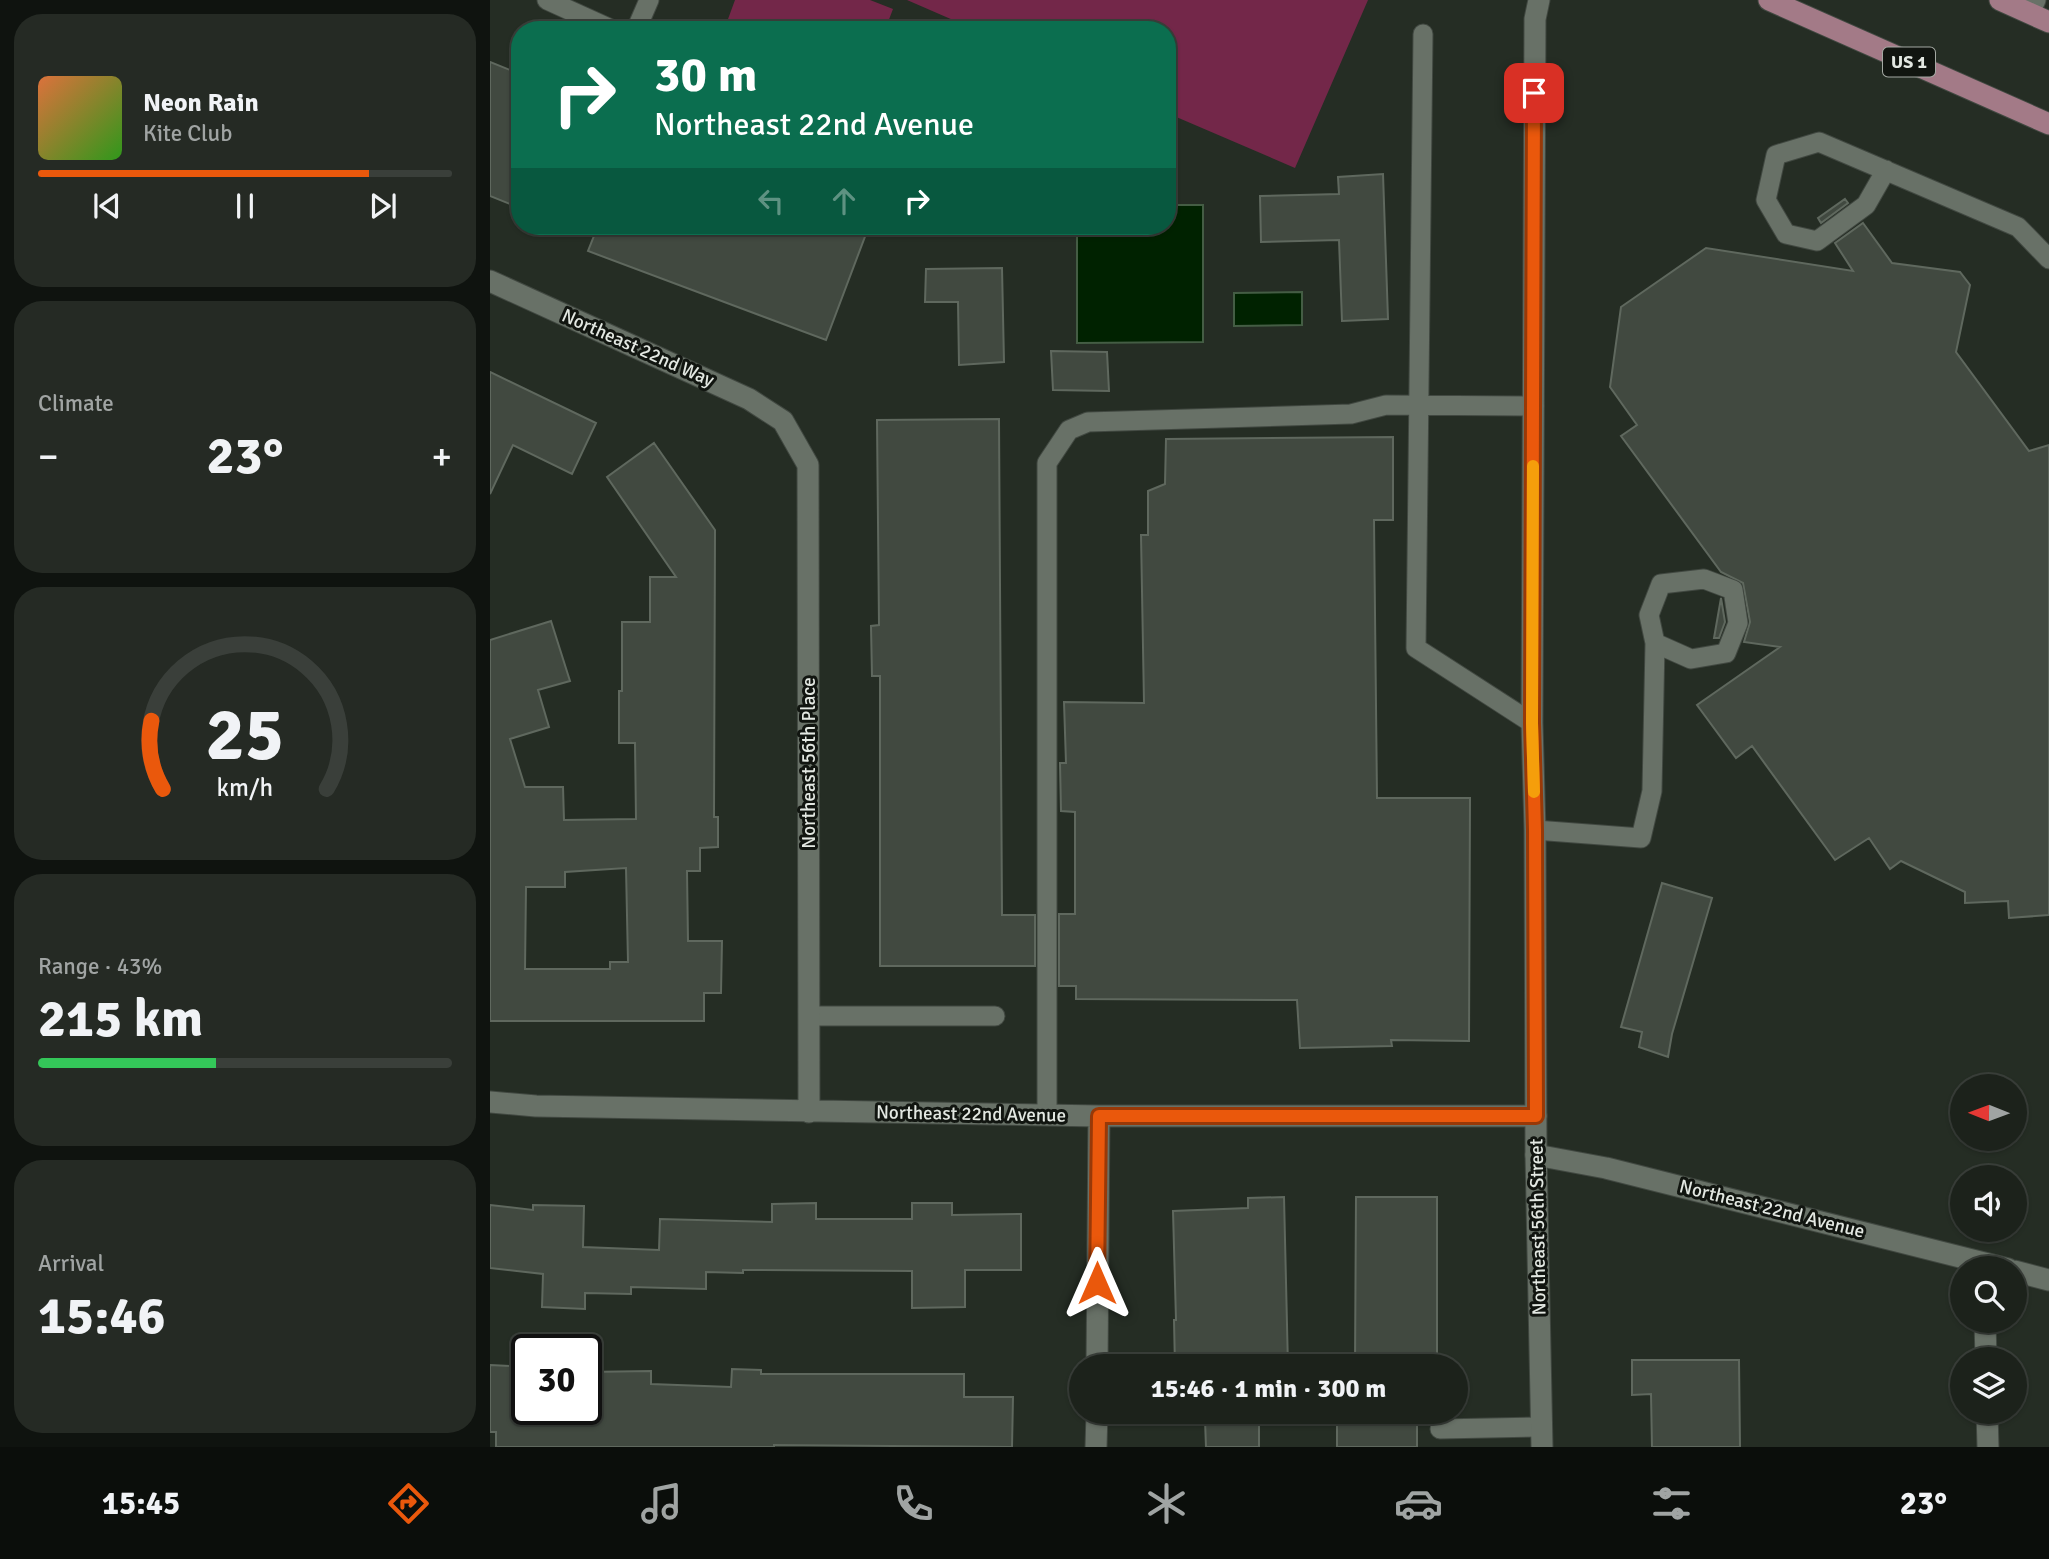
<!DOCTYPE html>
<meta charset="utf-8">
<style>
:root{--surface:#1c221b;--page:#252a24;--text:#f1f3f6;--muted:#a0a4a3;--line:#3a3f3a;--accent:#ea580c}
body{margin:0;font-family:Signika,sans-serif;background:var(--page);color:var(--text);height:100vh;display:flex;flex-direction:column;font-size:26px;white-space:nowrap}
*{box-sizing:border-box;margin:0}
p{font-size:23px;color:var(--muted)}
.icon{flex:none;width:38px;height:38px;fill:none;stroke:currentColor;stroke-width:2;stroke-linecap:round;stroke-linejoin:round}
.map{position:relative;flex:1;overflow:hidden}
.side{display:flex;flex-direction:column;gap:14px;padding:14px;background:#0f130f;width:490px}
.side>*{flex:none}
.banner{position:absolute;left:21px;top:21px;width:665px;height:214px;border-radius:28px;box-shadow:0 2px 5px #0004,0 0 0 2px var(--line);background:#0b6e4f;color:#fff;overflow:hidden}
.needle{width:46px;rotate:271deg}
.controls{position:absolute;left:1460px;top:1074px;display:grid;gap:14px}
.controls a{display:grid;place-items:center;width:77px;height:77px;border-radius:50%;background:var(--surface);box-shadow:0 2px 5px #0004,0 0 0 2px var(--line);font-size:35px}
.speed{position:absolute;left:21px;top:1334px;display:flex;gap:14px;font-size:35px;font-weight:700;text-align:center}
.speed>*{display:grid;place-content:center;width:91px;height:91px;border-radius:50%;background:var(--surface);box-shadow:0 2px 5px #0004,0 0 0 2px var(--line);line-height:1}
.speed .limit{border:4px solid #111;border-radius:10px;background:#fff;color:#111}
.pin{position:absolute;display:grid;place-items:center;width:60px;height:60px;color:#fff;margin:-30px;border-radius:14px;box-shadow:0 4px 10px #0006}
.me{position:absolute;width:77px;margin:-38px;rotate:0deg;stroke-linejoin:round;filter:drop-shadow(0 0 5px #0008)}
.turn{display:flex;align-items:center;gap:24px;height:147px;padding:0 28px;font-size:32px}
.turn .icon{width:91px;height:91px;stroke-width:2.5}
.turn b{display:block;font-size:49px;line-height:60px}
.lanes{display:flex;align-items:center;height:66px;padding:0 28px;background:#0003;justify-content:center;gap:35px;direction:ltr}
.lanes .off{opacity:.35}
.big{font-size:52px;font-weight:700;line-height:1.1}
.side .widget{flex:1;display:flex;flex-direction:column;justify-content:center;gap:10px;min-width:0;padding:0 24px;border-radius:28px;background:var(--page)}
.side .dial{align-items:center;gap:0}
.dial svg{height:182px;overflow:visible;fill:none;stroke:var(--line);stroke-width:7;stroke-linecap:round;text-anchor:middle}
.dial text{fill:var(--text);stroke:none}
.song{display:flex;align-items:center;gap:21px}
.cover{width:84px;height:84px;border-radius:10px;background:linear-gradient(135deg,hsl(20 70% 55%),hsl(110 70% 35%))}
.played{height:7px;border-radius:4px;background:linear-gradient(90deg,var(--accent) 80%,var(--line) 80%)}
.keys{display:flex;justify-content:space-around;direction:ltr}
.heat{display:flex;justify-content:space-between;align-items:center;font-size:38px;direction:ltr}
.charge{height:10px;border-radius:5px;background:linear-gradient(90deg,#34c759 43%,var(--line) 0)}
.trip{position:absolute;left:579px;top:1354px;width:399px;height:70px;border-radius:35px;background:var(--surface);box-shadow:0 2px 5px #0004,0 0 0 2px var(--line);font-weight:700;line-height:70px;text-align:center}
.tab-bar{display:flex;height:112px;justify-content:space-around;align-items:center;background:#0b0e0b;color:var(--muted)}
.tab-bar .icon{width:49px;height:49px}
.tab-bar .active{color:var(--accent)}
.tab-bar b{font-size:32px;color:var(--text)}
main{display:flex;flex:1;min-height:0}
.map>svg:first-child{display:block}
</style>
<main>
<section class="side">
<div class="widget">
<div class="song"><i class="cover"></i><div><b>Neon Rain</b><p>Kite Club</p></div></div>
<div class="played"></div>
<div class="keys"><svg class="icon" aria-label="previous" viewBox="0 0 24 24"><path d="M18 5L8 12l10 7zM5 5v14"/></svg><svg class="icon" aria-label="pause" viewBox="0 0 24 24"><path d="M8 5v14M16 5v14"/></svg><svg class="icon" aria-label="next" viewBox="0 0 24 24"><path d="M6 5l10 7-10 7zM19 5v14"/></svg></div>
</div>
<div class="widget"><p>Climate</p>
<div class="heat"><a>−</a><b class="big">23°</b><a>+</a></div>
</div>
<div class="widget dial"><svg viewBox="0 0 100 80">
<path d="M14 69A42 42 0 1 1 86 69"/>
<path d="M14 69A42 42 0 0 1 9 39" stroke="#ea580c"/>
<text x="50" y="56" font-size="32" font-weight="700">25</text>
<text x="50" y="72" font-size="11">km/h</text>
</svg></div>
<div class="widget"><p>Range · 43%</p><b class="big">215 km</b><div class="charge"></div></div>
<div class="widget"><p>Arrival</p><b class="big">15:46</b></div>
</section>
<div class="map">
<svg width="1559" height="1447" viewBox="0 0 1559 1447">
<rect width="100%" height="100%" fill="#252d24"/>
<!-- green -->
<path fill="#732749" d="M 245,0 L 380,0 L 403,9 L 395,30 L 234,30 Z
M 417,0 L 878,0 L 805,168 L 677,113 L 677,30 L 486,30 Z"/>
<!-- water -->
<path fill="#020" stroke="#445d44" stroke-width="2" d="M 677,205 L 713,205 L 713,342 L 587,343 L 587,226 L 677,226 Z
M 812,292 L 812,325 L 744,326 L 744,293 Z"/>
<!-- building -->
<path fill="#414940" stroke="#5f685e" stroke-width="2" fill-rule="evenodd" d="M 0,62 L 30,74 L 30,208 L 0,196 Z
M 893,174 L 898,319 L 852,321 L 849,240 L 771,242 L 770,196 L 849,194 L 848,177 Z
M 1355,199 L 1358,203 L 1331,223 L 1328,218 Z
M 1373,223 L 1402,263 L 1470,272 L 1480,285 L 1466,352 L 1539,451 L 1559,445 L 1559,915 L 1519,918 L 1518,901 L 1475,903 L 1475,892 L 1411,861 L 1400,869 L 1379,838 L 1345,860 L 1262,746 L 1246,758 L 1207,705 L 1290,647 L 1254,642 L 1260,622 L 1253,583 L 1231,572 L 1131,436 L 1147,425 L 1120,387 L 1131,307 L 1216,248 L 1363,271 L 1345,243 Z
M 108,226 L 379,226 L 336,340 L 98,251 Z
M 512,268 L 514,362 L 469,365 L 468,302 L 435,302 L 436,269 Z
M 561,351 L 617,352 L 619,391 L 563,390 Z
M 0,372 L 106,423 L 82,474 L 23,445 L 0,494 Z
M 509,419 L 512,915 L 545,915 L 545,966 L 390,966 L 390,676 L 382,676 L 381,626 L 389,625 L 387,420 Z
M 903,437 L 903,520 L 884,520 L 887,798 L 980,798 L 979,1041 L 901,1040 L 902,1046 L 810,1048 L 807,1000 L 586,999 L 586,986 L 569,986 L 569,914 L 585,914 L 585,812 L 571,811 L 570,763 L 576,763 L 574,702 L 654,703 L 651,535 L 658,535 L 658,491 L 675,484 L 676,439 Z
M 164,443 L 225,530 L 224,817 L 228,817 L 228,847 L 210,848 L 210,871 L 197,871 L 198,941 L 232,941 L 231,993 L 214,993 L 214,1021 L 0,1021 L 0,640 L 61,621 L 80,681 L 48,690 L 59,727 L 20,739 L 35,787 L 73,787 L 74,820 L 146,819 L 145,743 L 129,743 L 129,691 L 132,691 L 132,622 L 160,622 L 160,577 L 186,577 L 117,477 ZM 136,868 L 138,962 L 120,962 L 120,969 L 35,969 L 36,887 L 75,887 L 75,872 Z
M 1231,598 L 1235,622 L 1229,638 L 1224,638 Z
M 1172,883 L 1222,898 L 1182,1034 L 1178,1057 L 1149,1047 L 1152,1032 L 1131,1027 Z
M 794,1197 L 798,1367 L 685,1367 L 684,1320 L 686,1320 L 683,1211 L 758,1208 L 758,1198 Z
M 866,1197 L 947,1197 L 947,1367 L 857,1367 L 865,1367 Z
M 326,1203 L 326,1219 L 422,1219 L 422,1203 L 462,1203 L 462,1215 L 531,1214 L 531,1270 L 475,1270 L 475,1307 L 422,1308 L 422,1271 L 253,1270 L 253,1273 L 216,1272 L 216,1289 L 141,1287 L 141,1294 L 95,1293 L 95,1309 L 52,1307 L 53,1274 L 0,1268 L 0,1205 L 43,1210 L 43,1205 L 94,1206 L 93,1247 L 169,1250 L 170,1219 L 282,1222 L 282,1204 Z
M 1142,1360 L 1249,1360 L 1250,1447 L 1162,1447 L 1161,1394 L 1142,1395 Z
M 0,1365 L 37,1367 L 37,1409 L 96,1409 L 96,1372 L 161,1371 L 161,1384 L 241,1387 L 242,1369 L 271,1370 L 271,1374 L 474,1374 L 474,1397 L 523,1397 L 522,1447 L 284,1445 L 284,1447 L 6,1447 L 6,1432 L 0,1432 Z
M 685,1412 L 927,1412 L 927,1447 L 847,1447 L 847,1419 L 769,1420 L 769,1447 L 716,1447 L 715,1420 L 685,1421 Z"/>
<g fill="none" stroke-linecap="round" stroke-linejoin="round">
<defs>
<path id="lane" d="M 57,0 L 123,30
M 1540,13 L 1546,0
M 146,30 L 159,0
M 933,34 L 926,648 L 1042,723
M 1396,170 L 1376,205 L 1327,241 L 1296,234 L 1276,200 L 1286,155 L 1329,142 L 1528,227 L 1559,259
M 1045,830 L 1151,838 L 1162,791 L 1165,643 L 1159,615 L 1171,584 L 1214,579 L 1243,590 L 1248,623 L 1236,653 L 1201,659 L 1165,643
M 319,1016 L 505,1016
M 557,1115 L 557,463 L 579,430 L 598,422 L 861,414 L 896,405 L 1044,406
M 950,1429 L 1052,1427"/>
<path id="street" d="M 0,281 L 259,399 L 293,421 L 318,465 L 319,1112
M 0,1102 L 46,1106 L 609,1116 L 1046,1116
M 1046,1155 L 1116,1168 L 1518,1269
M 1524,1271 L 1559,1280
M 1495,1321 L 1496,1360
M 607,1367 L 609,1116
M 1497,1412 L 1498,1447
M 606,1447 L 607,1412"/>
<path id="secondary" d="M 1049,0 L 1045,19 L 1042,723 L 1045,830 L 1046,1155 L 1052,1447"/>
<path id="primary" d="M 1279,0 L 1559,124
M 1510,0 L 1559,22"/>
</defs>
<!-- lane casing -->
<use href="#lane" stroke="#414841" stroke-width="21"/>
<!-- street casing -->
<use href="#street" stroke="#414841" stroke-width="23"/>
<!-- secondary casing -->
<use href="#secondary" stroke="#414841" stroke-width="23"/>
<!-- primary casing -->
<use href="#primary" stroke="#414841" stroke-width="23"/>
<!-- lane -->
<use href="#lane" stroke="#687167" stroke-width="19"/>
<!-- street -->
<use href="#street" stroke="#687167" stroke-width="21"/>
<!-- secondary -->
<use href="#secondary" stroke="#687167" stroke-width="21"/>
<!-- primary -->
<use href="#primary" stroke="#a37a87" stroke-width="21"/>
</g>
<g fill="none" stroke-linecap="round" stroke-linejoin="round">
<defs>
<path id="route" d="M 607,1283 L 609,1116 L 1046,1116 L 1045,830 L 1042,723 L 1044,93"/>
</defs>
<!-- route casing -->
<use href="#route" stroke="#983908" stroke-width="18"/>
<!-- route -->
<use href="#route" stroke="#ea580c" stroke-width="12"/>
<!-- slow -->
<path stroke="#f59e0b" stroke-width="12" d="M 1043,466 L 1042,723 L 1044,792"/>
</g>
<g text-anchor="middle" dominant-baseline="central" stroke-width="6" stroke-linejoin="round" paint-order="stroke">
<!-- shield labels -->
<rect fill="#111510" stroke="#a4a9a3" stroke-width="2" x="1393" y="47.5" width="52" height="29" rx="5"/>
<g font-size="18" font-weight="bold" fill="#e3e8e2">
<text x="1419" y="62">US 1</text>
</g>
<!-- street labels -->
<g font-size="19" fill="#e3e8e2" stroke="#111510">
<text transform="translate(148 348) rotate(24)">Northeast 22nd Way</text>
<text transform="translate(319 763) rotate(-90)">Northeast 56th Place</text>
<text transform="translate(481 1114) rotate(1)">Northeast 22nd Avenue</text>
<text transform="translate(1282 1209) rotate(14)">Northeast 22nd Avenue</text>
<text transform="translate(1048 1227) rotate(-91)">Northeast 56th Street</text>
</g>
</g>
</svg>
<div class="controls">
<a><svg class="needle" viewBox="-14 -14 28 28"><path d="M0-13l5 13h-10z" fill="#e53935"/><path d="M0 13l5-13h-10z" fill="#a0a4a3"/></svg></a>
<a><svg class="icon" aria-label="sound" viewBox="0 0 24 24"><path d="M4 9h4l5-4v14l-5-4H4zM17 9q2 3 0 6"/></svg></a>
<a><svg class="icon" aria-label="search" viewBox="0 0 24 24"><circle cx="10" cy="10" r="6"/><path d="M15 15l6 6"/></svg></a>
<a><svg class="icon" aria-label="layers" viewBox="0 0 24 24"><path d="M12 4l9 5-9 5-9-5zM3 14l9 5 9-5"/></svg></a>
</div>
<div class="speed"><div class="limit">30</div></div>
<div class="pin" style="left:1044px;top:93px;background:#d93025"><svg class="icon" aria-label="arrive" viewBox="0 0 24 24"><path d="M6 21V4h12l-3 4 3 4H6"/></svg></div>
<svg class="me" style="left:607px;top:1283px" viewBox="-20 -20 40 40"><path d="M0-17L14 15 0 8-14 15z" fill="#ea580c" stroke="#fff" stroke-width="4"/></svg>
<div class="trip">15:46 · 1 min · 300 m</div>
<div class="banner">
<div class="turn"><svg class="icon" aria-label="right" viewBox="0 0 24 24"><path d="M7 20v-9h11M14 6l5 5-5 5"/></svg><div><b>30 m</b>Northeast 22nd Avenue</div></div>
<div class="lanes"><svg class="icon off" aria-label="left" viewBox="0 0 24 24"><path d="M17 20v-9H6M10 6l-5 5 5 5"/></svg><svg class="icon off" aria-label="ahead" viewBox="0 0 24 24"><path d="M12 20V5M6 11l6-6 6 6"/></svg><svg class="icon" aria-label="right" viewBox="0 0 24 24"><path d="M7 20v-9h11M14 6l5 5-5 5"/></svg></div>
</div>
</div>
</main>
<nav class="tab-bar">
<b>15:45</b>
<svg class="icon active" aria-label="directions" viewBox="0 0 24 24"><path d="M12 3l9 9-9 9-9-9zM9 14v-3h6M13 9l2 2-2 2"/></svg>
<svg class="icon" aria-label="music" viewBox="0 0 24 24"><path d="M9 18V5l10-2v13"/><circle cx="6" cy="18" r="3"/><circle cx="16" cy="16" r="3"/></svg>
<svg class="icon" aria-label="phone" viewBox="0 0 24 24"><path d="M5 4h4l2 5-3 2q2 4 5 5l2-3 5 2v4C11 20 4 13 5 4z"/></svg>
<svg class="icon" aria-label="climate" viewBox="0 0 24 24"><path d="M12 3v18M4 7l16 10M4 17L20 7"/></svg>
<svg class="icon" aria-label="car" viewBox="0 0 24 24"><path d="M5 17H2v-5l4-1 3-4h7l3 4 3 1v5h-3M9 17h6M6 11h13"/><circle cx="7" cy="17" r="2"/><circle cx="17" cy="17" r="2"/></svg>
<svg class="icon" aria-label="filters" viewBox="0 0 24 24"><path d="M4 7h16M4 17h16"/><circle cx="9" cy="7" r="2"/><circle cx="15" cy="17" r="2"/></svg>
<b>23°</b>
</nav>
